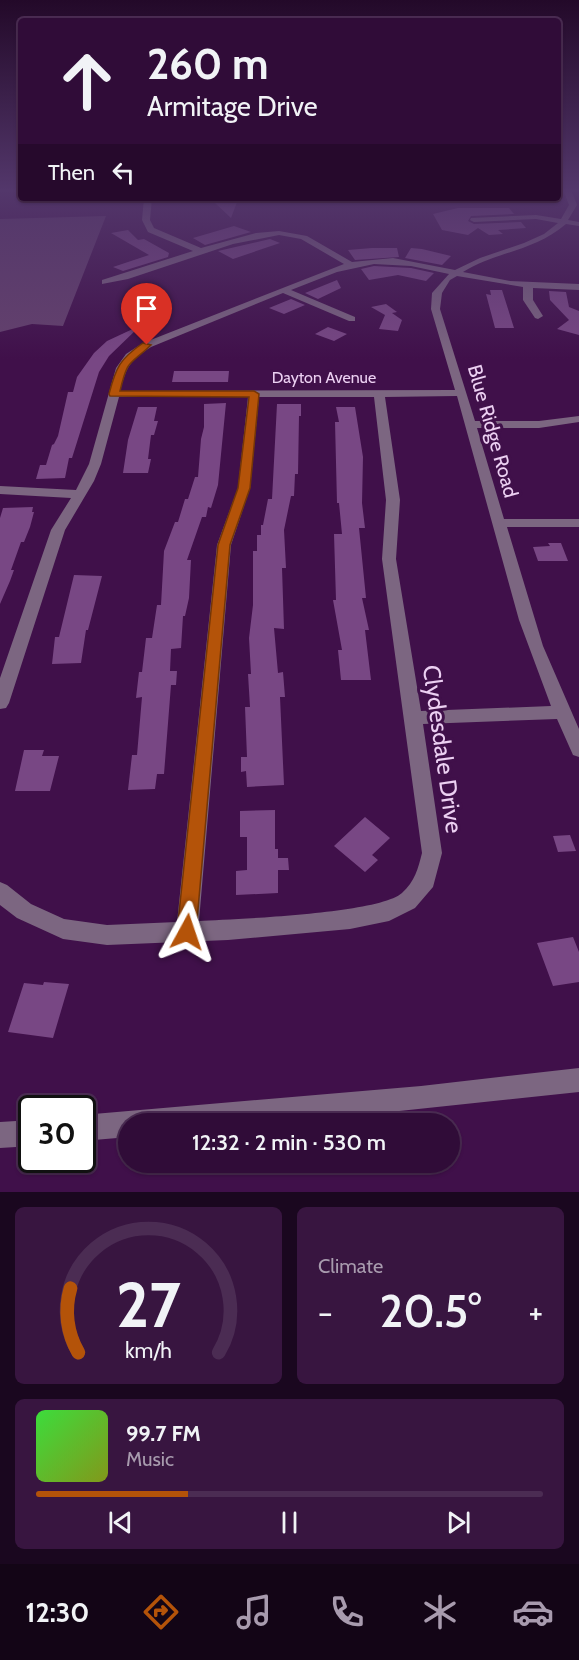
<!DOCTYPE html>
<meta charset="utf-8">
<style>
:root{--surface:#300c38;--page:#381540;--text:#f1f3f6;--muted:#a89bae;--line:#4b2c53;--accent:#b45309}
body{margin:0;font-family:Cabin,sans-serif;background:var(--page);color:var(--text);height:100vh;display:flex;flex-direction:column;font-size:22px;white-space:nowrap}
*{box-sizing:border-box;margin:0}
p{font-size:20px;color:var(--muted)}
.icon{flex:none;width:33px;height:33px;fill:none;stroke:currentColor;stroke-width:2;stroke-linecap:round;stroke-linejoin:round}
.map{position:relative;height:1192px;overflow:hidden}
.side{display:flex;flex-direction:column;gap:15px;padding:15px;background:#1a071f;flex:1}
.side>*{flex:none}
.hud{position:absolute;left:18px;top:18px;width:543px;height:183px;border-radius:6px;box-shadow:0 2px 4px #0004,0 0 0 2px var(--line);background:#300c38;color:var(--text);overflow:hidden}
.speed{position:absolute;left:18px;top:1095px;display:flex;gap:12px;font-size:30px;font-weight:700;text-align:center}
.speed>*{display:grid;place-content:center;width:78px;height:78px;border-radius:50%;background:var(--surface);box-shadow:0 2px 4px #0004,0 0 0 2px var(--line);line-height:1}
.speed .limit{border:3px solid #111;border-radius:9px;background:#fff;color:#111}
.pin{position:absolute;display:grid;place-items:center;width:51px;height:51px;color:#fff;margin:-62px -26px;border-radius:50% 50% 50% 0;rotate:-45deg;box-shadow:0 0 6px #0007}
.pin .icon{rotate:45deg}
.me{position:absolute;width:66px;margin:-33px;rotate:5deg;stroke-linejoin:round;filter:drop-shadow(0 0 4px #0008)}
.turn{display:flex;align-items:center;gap:21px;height:126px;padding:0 30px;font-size:27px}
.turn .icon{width:78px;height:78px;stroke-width:2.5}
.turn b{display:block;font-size:42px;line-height:51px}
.then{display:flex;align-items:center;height:57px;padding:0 30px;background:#0003;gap:12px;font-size:22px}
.big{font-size:45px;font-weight:600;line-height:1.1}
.side .widget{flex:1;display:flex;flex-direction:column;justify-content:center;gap:9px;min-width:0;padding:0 21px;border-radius:9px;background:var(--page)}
.side .dial{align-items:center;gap:0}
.dial svg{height:156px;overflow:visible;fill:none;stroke:var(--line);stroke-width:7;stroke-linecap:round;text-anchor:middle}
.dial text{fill:var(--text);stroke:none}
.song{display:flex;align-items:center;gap:18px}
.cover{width:72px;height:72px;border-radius:9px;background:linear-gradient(135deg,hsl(120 70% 55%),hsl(70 70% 35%))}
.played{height:6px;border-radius:3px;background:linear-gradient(90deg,var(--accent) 30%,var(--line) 30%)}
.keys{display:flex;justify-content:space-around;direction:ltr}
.heat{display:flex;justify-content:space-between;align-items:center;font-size:33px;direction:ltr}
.side .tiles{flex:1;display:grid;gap:15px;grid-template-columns:1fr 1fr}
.widget:last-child{grid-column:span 2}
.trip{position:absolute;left:118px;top:1113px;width:342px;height:60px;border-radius:30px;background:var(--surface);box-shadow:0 2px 4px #0004,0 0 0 2px var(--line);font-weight:600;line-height:60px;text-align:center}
.tabs{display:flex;height:96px;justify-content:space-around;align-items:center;background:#130516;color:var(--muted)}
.tabs .icon{width:42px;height:42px}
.tabs .current{color:var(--accent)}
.tabs b{font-size:27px;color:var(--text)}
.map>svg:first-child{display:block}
</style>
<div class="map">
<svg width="579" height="1192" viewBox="0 0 579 1192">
<rect width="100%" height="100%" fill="#40104a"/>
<!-- forest -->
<path fill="#64416d" d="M 106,216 L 63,326 L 32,324 L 0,332 L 0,219 Z"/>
<!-- building -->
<path fill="#784784" d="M 214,202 L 237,202 L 231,218 Z
M 458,208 L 509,208 L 514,214 L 471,216 L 468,221 L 474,224 L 521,222 L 526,228 L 498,230 L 503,234 L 489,235 L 478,228 L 468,235 L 442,230 L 433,214 Z
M 234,226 L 251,232 L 205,245 L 193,238 Z
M 128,230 L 138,240 L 144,239 L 169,253 L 168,257 L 123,271 L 113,267 L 149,255 L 111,233 Z
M 270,239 L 280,243 L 233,259 L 218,251 Z
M 372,248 L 397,248 L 399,257 L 355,260 L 348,250 Z
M 411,248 L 422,249 L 451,256 L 442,265 L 405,258 Z
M 374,266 L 411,268 L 434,273 L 426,281 L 398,275 L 369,280 L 361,269 Z
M 337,280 L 341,288 L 318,299 L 305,293 Z
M 490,290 L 502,290 L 514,328 L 495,328 L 486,294 L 491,295 Z
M 549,291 L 566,292 L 569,307 L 579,311 L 579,335 L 557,329 L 569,320 L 550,300 Z
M 291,299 L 305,305 L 284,314 L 269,308 Z
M 386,304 L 397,312 L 392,313 L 402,320 L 398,331 L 379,329 L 385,315 L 371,307 Z
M 137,327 L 138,328 L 109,356 L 99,372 L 72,458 L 69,458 L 65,478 L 36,479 L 40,465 L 46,465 L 52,445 L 54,444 L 58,436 L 68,392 L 73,392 L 77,377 L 94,353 L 107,341 Z
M 328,327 L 347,334 L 334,341 L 315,334 Z
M 174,371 L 229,371 L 228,382 L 172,382 Z
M 226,403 L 218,485 L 211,508 L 208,507 L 206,517 L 202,517 L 187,560 L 191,560 L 189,598 L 185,616 L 183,616 L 181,648 L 171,649 L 170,671 L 177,671 L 176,685 L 171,685 L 164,774 L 157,774 L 155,789 L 128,790 L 132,755 L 137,755 L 142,697 L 136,698 L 139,672 L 142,672 L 146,638 L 152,638 L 157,605 L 161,605 L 164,551 L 175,522 L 178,522 L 185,499 L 188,499 L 195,477 L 198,477 L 201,439 L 204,427 L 204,404 Z
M 277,404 L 301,404 L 301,416 L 299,416 L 298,474 L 295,474 L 294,496 L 291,496 L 284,530 L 286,568 L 282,568 L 284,629 L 274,628 L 278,673 L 283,672 L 285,697 L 280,697 L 284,785 L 247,787 L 246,771 L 241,772 L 241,757 L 247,757 L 245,707 L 250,707 L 248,674 L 251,674 L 249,638 L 253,605 L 253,551 L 257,551 L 257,535 L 261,535 L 261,525 L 263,525 L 268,499 L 272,499 Z
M 138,407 L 157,407 L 154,421 L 158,421 L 154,435 L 151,435 L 148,459 L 151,459 L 148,473 L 123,473 L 128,440 Z
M 336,407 L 355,407 L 363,457 L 362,503 L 365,528 L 359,528 L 366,598 L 362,598 L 369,630 L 365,630 L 371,680 L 341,680 L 338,650 L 342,650 L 333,600 L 336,600 L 334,534 L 342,534 L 339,503 L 337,503 L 335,422 L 339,422 Z
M 33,507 L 32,512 L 34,512 L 30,527 L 24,542 L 21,542 L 11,570 L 14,570 L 10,581 L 0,604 L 0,518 L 3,508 Z
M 548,543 L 561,543 L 568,561 L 538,561 L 533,547 L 550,546 Z
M 74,575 L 102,576 L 88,630 L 86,630 L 81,663 L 52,664 L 55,637 L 59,637 Z
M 24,750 L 44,750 L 42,756 L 59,756 L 50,791 L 15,791 Z
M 275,810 L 275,849 L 278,849 L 278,858 L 288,858 L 289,870 L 278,870 L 278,893 L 236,895 L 236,871 L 247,870 L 247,837 L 240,837 L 240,811 Z
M 365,817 L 390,838 L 372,855 L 378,860 L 365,872 L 334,846 Z
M 570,835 L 576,851 L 558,852 L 553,836 Z
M 573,937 L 579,952 L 579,982 L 553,986 L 537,943 Z
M 44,982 L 69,984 L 53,1038 L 8,1032 L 24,983 L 43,985 Z"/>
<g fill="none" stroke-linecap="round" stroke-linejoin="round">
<!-- minor -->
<path fill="#7c6681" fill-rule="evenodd" d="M 564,192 L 572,192 L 577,205 L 568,220 L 579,222 L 579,226 L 566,224 C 533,252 497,251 463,272 L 510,281 L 579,284 L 579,290 L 533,288 L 533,300 L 543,316 L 538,319 L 535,318 L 523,300 L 523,287 L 457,276 L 450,280 L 442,293 L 440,309 L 475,421 L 539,421 L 579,416 L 579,422 L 539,428 L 477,428 L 504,519 L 579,519 L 579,527 L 507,527 L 543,646 L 579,729 L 579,757 L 573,755 L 557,719 L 423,724 L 442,853 L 433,887 L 415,908 L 389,921 L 350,929 L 228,940 L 107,945 L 63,939 L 17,918 L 0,905 L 0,882 L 7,885 L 31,904 L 64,919 L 107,925 L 177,922 L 217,545 L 238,488 L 248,397 L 119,397 L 101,464 L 94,481 L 65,530 L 9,703 L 6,708 L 0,709 L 0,678 L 51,530 L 71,498 L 0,494 L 0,486 L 76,490 L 89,464 L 116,368 L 126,354 L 143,343 L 344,264 L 301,239 L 279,235 L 233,244 L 128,279 L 102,284 L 102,280 L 193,251 L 148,232 L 142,220 L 144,198 L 152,198 L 150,220 L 154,228 L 201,248 L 256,233 L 279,231 L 307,236 L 352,262 L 393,258 L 455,270 L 480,258 L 524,243 L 544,234 L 558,223 L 536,219 L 474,222 L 470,220 L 471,218 L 536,215 L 561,219 L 569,205 ZM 374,264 L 411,266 L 449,274 L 432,293 L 431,309 L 455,390 L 120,391 C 127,366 129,361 151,347 L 283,293 L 349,321 L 355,321 L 355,317 L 291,290 L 337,272 ZM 457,396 L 519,620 L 551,706 L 421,711 L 396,559 L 400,500 L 385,397 ZM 259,397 L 374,397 L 386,500 L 382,559 L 422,853 C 418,869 415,881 402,893 C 378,914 236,919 199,921 L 231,545 L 250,488 Z
M 579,1068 L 579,1092 L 277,1124 L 129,1124 L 129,1137 L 82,1141 L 82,1115 L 421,1086 Z
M 32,1120 L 32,1146 L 0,1148 L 0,1122 Z"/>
</g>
<!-- sky -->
<linearGradient id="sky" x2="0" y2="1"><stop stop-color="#230929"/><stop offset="0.53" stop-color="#53376b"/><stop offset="1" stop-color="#53376b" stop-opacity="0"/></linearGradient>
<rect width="579" height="359" fill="url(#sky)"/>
<!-- route -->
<path fill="#b45309" stroke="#753606" stroke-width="1.5" d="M 143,343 L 151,345 C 129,366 128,358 120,391 L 254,391 L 259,394 L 250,488 L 230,545 L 196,932 L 194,938 L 187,941 L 180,938 L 177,932 L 218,545 L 238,488 L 249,397 L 110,396 L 109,394 C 116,367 120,359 143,343 Z"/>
<g text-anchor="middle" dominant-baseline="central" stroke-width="6" stroke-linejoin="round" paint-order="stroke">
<!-- far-street labels -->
<g font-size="16" fill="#ecd0f2" stroke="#40104a">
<text x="324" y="377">Dayton Avenue</text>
</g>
<!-- street labels -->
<g font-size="20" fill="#ecd0f2" stroke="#40104a">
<text transform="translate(493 431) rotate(74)">Blue Ridge Road</text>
</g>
<!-- near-street labels -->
<g font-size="24" fill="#ecd0f2" stroke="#40104a">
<text transform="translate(443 749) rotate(82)">Clydesdale Drive</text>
</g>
</g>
</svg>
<div class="speed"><div class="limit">30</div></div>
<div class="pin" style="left:147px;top:345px;background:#d93025"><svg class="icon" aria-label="arrive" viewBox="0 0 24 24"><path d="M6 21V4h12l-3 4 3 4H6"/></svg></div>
<svg class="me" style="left:187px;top:932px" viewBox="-20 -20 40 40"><path d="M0-17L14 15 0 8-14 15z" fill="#b45309" stroke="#fff" stroke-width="4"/></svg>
<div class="trip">12:32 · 2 min · 530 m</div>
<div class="hud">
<div class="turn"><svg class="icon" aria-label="ahead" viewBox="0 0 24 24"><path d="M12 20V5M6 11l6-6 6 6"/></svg><div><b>260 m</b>Armitage Drive</div></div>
<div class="then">Then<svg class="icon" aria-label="left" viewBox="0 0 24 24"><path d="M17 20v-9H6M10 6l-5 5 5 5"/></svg></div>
</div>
</div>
<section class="side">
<div class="tiles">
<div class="widget dial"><svg viewBox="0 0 100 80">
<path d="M14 69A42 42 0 1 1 86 69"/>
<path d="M14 69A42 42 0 0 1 10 36" stroke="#b45309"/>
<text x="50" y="56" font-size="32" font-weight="700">27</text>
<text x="50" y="72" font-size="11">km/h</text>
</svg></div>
<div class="widget"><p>Climate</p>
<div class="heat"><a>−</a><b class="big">20.5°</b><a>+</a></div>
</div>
<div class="widget">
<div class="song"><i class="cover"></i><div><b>99.7 FM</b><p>Music</p></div></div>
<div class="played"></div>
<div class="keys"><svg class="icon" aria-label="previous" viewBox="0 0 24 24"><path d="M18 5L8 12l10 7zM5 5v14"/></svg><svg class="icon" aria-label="pause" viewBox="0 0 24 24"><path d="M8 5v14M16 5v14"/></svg><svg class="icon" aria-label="next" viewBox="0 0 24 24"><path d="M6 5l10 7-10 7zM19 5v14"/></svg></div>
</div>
</div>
</section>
<nav class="tabs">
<b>12:30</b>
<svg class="icon current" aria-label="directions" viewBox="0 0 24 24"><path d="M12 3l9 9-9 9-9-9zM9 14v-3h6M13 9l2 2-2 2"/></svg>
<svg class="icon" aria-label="music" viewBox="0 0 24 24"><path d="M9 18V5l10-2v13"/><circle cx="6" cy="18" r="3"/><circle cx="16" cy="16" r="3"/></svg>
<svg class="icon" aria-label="phone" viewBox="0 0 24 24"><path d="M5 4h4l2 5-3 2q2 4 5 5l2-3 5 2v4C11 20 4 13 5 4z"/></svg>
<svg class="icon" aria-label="climate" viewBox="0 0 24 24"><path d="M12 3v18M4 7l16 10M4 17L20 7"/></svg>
<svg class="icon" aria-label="car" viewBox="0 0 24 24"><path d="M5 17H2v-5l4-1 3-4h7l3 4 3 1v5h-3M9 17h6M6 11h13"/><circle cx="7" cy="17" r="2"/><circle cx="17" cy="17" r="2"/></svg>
</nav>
